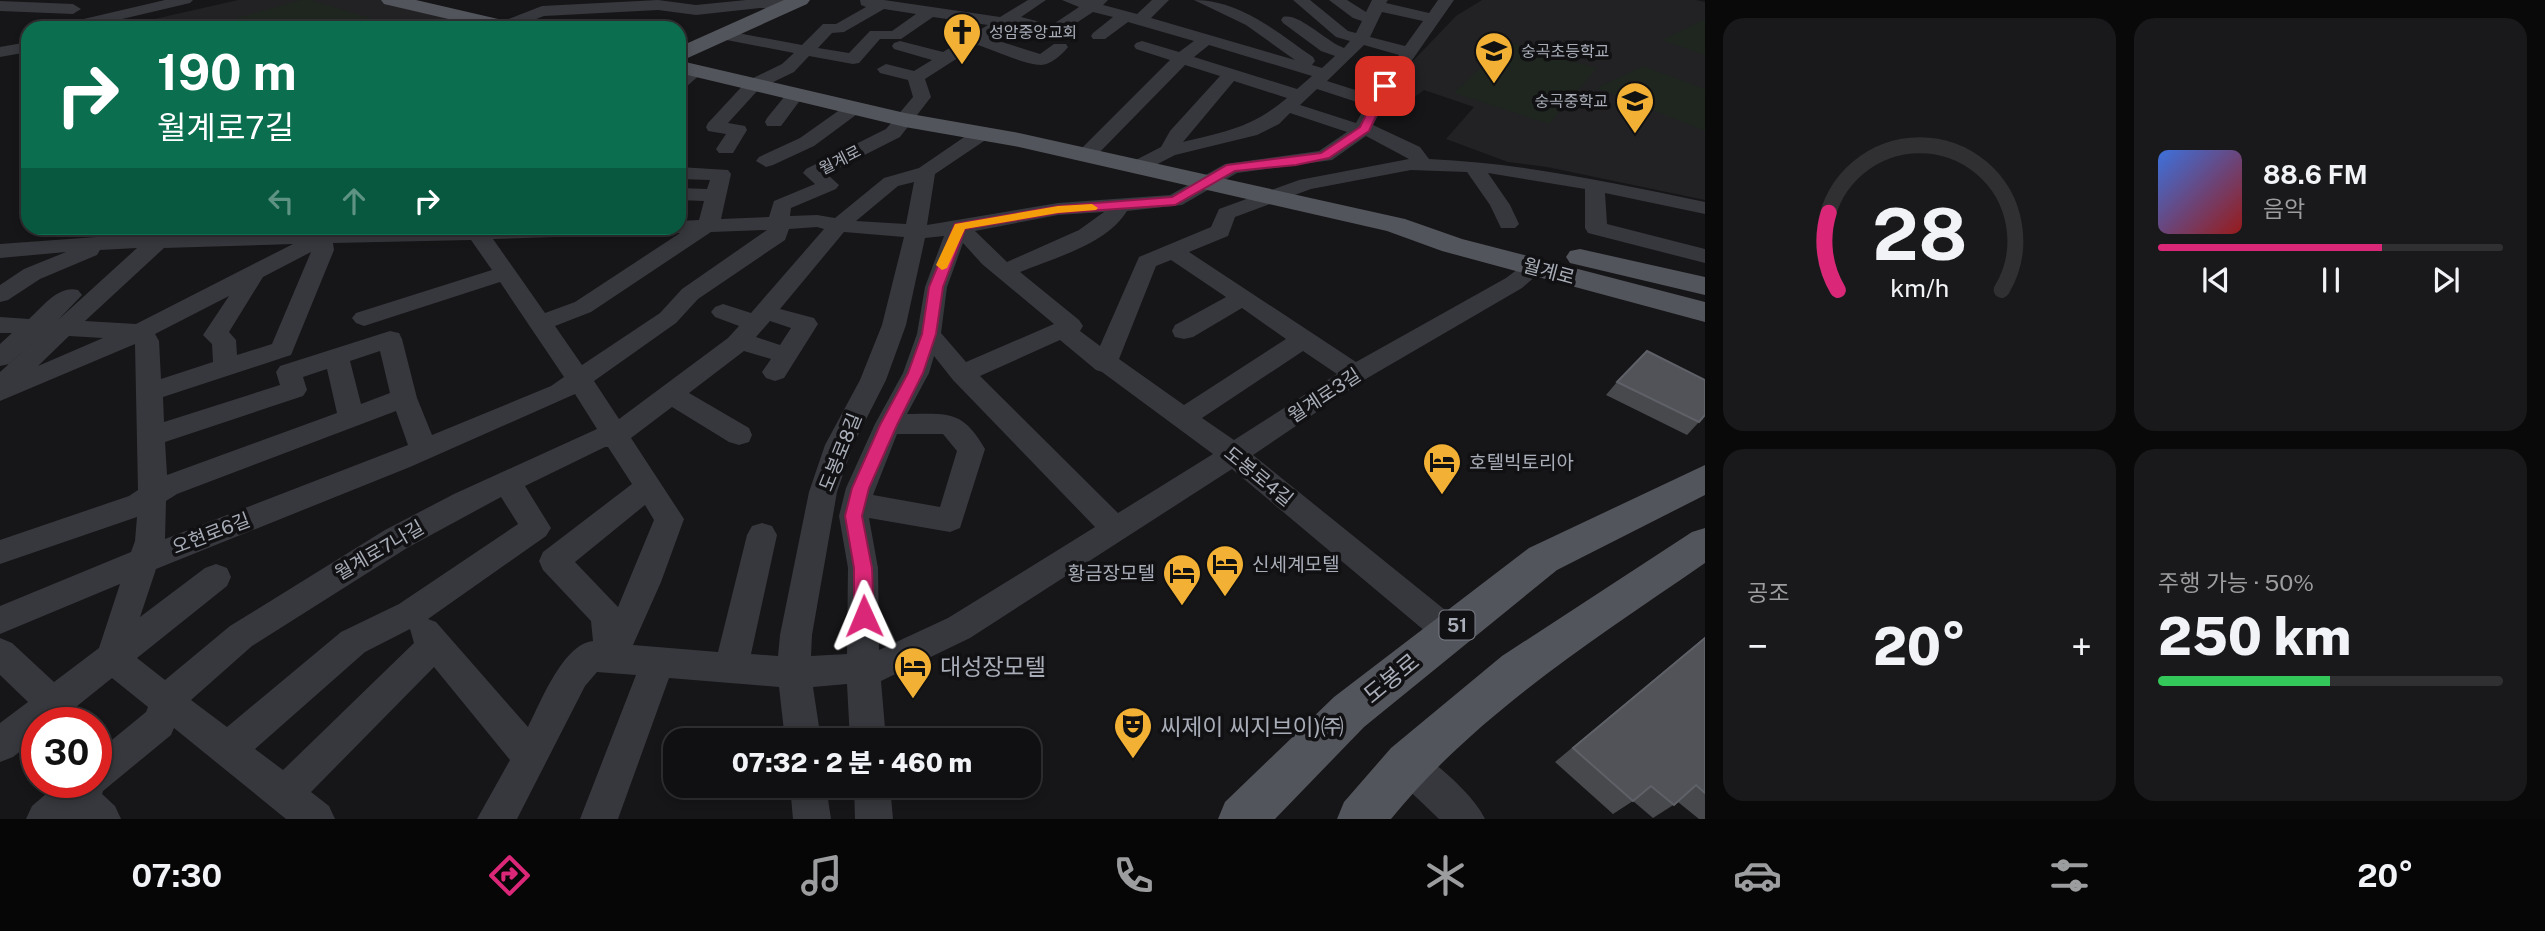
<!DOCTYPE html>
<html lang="ko">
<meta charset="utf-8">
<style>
:root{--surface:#101012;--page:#19191b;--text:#f1f3f6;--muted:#9c9d9f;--line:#303032;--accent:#db2777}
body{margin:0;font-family:"Public Sans","Noto Sans KR",sans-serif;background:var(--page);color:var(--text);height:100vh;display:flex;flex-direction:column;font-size:26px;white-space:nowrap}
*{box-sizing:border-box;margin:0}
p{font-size:23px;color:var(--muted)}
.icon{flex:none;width:38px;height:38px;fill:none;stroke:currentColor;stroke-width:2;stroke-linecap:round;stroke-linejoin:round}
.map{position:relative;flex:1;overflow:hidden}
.panel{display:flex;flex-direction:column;gap:18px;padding:18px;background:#09090a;width:840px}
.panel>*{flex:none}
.banner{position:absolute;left:21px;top:21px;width:665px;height:214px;border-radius:21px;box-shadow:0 4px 10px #0003,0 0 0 2px var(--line);background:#0b6e4f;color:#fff;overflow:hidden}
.speed{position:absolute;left:21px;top:707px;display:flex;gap:14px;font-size:35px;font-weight:700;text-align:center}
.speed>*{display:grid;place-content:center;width:91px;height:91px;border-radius:50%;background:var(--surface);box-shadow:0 4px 10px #0003,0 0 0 2px var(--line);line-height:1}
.speed .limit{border:10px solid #d22;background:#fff;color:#111}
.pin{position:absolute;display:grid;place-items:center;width:60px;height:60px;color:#fff;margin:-30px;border-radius:14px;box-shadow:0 4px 10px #0006}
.me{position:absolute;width:77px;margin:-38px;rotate:359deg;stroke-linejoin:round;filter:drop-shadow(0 0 5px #0008)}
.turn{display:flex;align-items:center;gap:24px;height:147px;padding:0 21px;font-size:32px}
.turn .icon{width:91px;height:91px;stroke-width:2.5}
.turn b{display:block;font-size:49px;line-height:60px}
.lanes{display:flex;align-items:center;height:66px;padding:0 21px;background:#0003;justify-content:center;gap:35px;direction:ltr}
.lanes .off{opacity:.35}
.big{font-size:52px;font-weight:800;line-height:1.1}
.panel .widget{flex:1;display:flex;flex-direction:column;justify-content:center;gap:10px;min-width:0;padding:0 24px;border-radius:21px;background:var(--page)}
.panel .dial{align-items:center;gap:0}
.dial svg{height:182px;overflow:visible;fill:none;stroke:var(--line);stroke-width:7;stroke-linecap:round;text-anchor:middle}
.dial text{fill:var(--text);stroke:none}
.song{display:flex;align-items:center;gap:21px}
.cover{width:84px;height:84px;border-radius:10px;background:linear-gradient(135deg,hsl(220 70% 55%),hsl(0 70% 35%))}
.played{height:7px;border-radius:4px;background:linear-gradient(90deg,var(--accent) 65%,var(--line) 65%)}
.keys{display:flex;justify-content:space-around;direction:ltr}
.heat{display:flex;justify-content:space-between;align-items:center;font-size:38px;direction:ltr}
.charge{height:10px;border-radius:5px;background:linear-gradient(90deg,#34c759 50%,var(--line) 0)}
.panel .tiles{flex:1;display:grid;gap:18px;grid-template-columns:repeat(2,1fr)}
.trip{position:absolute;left:663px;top:728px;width:378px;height:70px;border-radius:21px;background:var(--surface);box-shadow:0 4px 10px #0003,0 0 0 2px var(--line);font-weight:800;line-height:70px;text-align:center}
.menu{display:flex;height:112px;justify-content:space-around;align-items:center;background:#060607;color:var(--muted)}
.menu .icon{width:49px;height:49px}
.menu .on{color:var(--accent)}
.menu b{font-size:32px;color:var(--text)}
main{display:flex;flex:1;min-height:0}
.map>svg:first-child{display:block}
</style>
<main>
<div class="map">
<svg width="1705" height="819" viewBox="0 0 1705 819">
<rect width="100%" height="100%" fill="#161618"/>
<!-- built -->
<path fill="#222225" d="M 238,0 L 391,0 L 499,28 L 115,28 Z
M 1482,0 L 1696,0 L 1705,2 L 1705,200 L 1547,167 L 1508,162 L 1446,139 L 1474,107 L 1424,90 L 1413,98 L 1386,89 L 1456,16 Z"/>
<!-- green -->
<path fill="#1e261f" d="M 301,0 L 310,0 L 380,21 L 361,28 L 221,28 L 213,25 Z
M 1705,19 L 1705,55 L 1662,40 Z
M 1507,42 L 1596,68 L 1597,68 L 1549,124 L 1454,93 Z
M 1643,66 L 1705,89 L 1705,131 L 1597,88 Z"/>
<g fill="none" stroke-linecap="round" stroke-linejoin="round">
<!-- minor -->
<path fill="#37383d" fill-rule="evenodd" d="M 165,0 L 193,0 L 190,3 L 84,28 L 56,28 L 58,25 Z
M 658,0 L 696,5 L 746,0 L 792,0 L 798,4 L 790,9 L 760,8 L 696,15 L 658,10 L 544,16 L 513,28 L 491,28 L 493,25 L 542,6 Z
M 860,0 L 884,0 L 1000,17 L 1028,0 L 1046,0 L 1021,17 L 1052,25 L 1079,7 L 1062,0 L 1108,0 L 1103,5 L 1137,14 L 1152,0 L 1169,0 L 1151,18 L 1295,60 L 1246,25 L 1194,0 C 1240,0 1277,32 1313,57 L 1315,61 L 1312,65 L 1322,68 L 1335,56 L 1321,51 L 1283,23 L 1281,20 L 1283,17 C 1300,13 1326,42 1344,48 L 1350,41 L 1336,37 L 1293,0 L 1310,0 L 1348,31 L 1356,33 L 1362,21 L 1353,18 L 1329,0 L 1347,0 L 1366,12 L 1372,0 L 1388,0 L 1386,3 L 1429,13 L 1438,0 L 1454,0 L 1394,86 L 1373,125 L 1420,147 L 1429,159 C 1523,163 1613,183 1705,202 L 1705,214 L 1605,193 L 1607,224 L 1705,249 L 1705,263 L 1588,233 L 1585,228 L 1585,189 L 1488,173 L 1510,205 L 1519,224 L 1515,228 L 1501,228 L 1490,205 L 1467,172 L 1411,170 L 1311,189 L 1235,217 L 1228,236 L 1189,252 L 1356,362 L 1506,278 L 1526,263 L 1542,263 L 1545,268 L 1522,288 L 1364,380 L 1253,455 L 1460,622 L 1465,632 L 1460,642 L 1449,646 L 1438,642 L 1232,469 L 970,638 L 881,681 L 886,740 L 850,740 L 847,684 L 813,687 L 821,740 L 785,740 L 779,687 L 669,678 L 618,819 L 580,819 L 636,675 L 597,672 L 585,686 L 517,819 L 477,819 L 510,760 L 434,667 L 311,792 L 329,806 L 335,819 L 286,819 L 174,728 L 171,735 L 103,791 L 102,794 L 115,806 L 121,819 L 26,819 L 32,806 L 60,782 L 96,782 L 96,753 L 146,712 L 148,707 L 112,678 L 56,723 L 37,723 L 37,738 L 13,757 L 0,762 L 0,723 L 28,702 L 0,675 L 0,638 L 12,643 L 54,682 L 99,648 L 120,584 L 0,634 L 0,606 L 131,552 L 135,541 L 137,517 L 0,564 L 0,540 L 129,496 L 138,490 L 135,344 L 0,401 L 0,372 L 41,335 L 9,364 L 0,366 L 0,344 L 12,333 L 0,333 L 0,317 L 29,319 C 43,306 59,285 78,290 L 82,295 L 58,320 L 137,248 L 100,250 L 97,255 L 40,279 L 8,300 L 0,302 L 0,285 L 24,269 L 66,252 L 0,258 L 0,244 L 124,235 L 310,231 L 310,228 L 330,228 L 331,230 L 679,228 L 679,221 L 699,220 L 704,201 L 679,200 L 679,188 L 707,189 L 710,180 L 679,179 L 679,167 L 728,170 L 731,174 L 721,219 L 769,217 L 774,201 L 815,184 L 803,173 L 806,169 L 886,129 L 913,97 L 908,80 L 880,73 L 877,69 L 886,64 L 914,71 L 932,60 L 894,49 L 892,46 L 894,43 L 900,41 L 943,52 L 988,25 L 933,17 L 901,39 L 880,39 L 859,63 L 853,64 L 809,56 L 794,72 L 759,89 L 728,123 L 745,126 L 747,130 L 733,153 L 719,153 L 716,149 L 726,134 L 708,131 L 706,127 L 708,123 L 747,81 L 782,64 L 794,53 L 716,38 L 714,35 L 716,32 L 722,30 L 802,45 L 823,24 L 836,24 L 866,7 L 861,5 ZM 884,9 L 916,14 L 892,31 L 870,31 L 849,53 L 818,48 L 832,33 L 844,32 ZM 1093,12 L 1113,17 L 1093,33 L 1091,36 L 1093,39 L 1105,39 L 1128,22 L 1194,41 L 1179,52 L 1142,41 L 1136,43 L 1134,46 L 1136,49 L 1170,60 L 1079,151 L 1076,155 L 1079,159 L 1093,159 L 1185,65 L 1220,76 L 1170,131 L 1161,147 L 1130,163 L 1127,167 L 1130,171 L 1144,171 L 1175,155 L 1257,135 L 1279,124 L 1290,113 L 1347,132 L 1319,151 L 1225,164 L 1170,195 L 1058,203 L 927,225 L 935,174 L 990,137 L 992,133 L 983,127 L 976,129 L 919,168 L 884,178 L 835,218 L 817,215 L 790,216 L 791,208 L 836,189 L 839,185 L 827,174 L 900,137 L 931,97 L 925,79 L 978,45 C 995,51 1024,64 1041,65 C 1050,65 1063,54 1068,47 L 1066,44 L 1054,44 L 1040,54 L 989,38 L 1010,24 L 1055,35 L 1061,33 ZM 1382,12 L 1423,21 L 1405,46 L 1370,37 ZM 1209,45 L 1312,76 L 1297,89 L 1194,57 ZM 1364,45 L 1399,55 L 1371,95 L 1327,81 ZM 1234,81 L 1287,98 C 1251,128 1227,131 1183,142 ZM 1317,89 L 1366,105 L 1356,123 L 1300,105 ZM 1366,136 L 1409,159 L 1299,180 L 1219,209 L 1211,227 L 1139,257 L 1100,346 L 1080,331 L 1083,326 L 1079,320 L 1020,272 C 1054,258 1107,244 1127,211 L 1182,205 L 1237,173 L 1332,160 ZM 914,182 L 906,224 L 856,221 L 898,186 ZM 1104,212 L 1079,230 L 1007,262 L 975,231 L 1058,215 ZM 817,227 L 824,229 L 751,313 L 723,304 L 715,307 L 711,312 L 715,317 L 739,326 L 728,338 L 619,419 L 594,381 L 676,323 L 698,299 L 785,240 L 789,229 ZM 767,230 L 682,289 L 660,313 L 582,365 L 555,326 L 591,312 L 711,232 ZM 844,232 L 904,237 L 882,325 L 860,380 L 825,445 L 809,492 L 780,635 L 778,656 L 751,654 L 777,535 L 772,526 L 762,523 L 752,526 L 747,535 L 718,652 L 633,645 L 661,582 L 684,519 L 631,438 L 672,407 L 729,442 L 739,445 L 749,442 L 752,435 L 749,428 L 689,393 L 744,351 L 771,359 L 762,372 L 766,378 L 775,381 L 784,378 L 818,324 L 814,318 L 780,309 ZM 680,233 L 575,302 L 545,313 L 493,239 ZM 944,236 L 925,287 L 917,334 L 903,373 L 875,424 L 846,488 L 839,516 L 848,568 L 847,654 L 811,656 L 812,635 L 837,492 L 853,445 L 886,380 L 906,325 L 925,238 ZM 471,240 L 492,270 L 356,313 L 352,318 L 356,323 L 364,326 L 500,282 L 564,377 L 551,386 L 432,435 L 417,398 L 402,339 L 399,333 L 390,331 L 280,366 L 276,372 L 280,385 L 164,422 L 163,397 L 291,355 L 334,250 L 333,243 ZM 963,243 L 982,264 L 1054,324 L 966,362 L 941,333 L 947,287 ZM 293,244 L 136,324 L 85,321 L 164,248 ZM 311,252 L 272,344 L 237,355 L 236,340 L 229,332 L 263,277 ZM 1171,260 L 1226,297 L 1175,325 L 1172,331 L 1175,337 L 1184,339 L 1193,337 L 1242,308 L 1286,339 L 1184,405 L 1119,359 L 1156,266 ZM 229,296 L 203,335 L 212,344 L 213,362 L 161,379 L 159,341 L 155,334 ZM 770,321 L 791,328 L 780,345 L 756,337 ZM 69,336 L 103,338 L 38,366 ZM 1060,340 L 1096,370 L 1102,372 L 1213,454 L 1118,513 L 980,376 ZM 380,351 L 390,393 L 361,404 L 350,361 ZM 1303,351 L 1337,374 L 1234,440 L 1202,418 ZM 934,356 L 953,380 L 1095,527 L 948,618 L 879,650 L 878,568 L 869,518 L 950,532 L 960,528 L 985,449 C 962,409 947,414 907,414 L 929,373 ZM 327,369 L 337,413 L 167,475 L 165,442 L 303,396 L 307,390 L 303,377 ZM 575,394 L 597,429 L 454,494 L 385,530 L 230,626 L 165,680 L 137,658 L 227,586 L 231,577 L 227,568 L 216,564 L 205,568 L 140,617 L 156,569 L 410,467 ZM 396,411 L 408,445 L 165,539 L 166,501 L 177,494 ZM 897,434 L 943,434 L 957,451 L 940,507 L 873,495 ZM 605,447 L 608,447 L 632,484 L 543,552 L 539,561 L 543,570 L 591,621 L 593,641 C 563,644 541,702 528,727 L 436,622 L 428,619 L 546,536 L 551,528 L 525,486 ZM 501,497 L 518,524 L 399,604 L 341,632 L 227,727 L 191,700 L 252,646 L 407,548 ZM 645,505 L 654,520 L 618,607 L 575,562 ZM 410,629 L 414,643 L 283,770 L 255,749 L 365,652 Z
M 0,1 L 73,4 L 81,9 L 73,14 L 0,11 Z
M 28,42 L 28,52 L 0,57 L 0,47 Z
M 695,66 L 704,71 L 685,88 L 679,89 L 679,75 Z
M 795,90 L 801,91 L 804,95 L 801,99 L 781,126 L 767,126 L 765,122 L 767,118 L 789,91 Z
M 854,103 L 863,108 L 860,112 L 814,146 L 773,165 L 766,167 L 756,161 L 759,157 L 800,138 L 848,104 Z
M 1407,746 C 1430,756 1475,796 1485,819 L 1439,819 L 1394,776 L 1389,764 L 1394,752 Z
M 790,786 L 826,786 L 831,819 L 793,819 Z
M 854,786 L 890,786 L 893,819 L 855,819 Z"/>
<!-- major -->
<path fill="#53555c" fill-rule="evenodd" d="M 381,0 L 416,0 L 520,24 L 523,28 L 487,28 L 384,4 Z
M 784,0 L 810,0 L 807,4 L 681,61 L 905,113 L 1019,133 L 1405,219 L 1462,239 L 1705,302 L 1705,322 L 1442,251 L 1387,231 L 1019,147 L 905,127 L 679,73 L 679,47 Z
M 1580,249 L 1705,277 L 1705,295 L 1570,263 L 1566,257 L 1570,251 Z
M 1705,465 L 1705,495 L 1557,570 L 1364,727 L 1275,819 L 1218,819 L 1225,802 L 1334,697 L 1529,548 Z
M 1705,528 L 1705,563 C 1594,640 1477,713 1391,819 L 1337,819 L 1344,802 L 1391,748 L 1502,656 L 1692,532 Z"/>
</g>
<!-- wall -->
<path fill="#47494d" d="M 1617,382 L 1699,422 L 1687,435 L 1606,395 Z
M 1705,637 L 1705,819 L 1699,819 L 1678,802 L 1653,818 L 1633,801 L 1613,814 L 1555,762 Z"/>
<!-- building -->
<path fill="#525359" stroke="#5f6168" stroke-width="2" d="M 1647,351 L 1705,380 L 1705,415 L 1699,422 L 1617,382 Z
M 1705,638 L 1705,793 L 1696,785 L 1674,805 L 1651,786 L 1633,801 L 1573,748 Z"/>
<!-- route -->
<path fill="#db2777" stroke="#8e194d" stroke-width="2" d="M 1381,84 L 1390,86 L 1369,131 L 1329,158 L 1296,165 L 1235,171 L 1175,205 L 1058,213 L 965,229 L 943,287 L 936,334 L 923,373 L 897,425 L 869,488 L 862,516 L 872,568 L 874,616 L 871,622 L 864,624 L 857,622 L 854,616 L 854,568 L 845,516 L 852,488 L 880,425 L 908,373 L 922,334 L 929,287 L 955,224 L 1058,206 L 1172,197 L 1227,165 L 1321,153 L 1360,127 Z"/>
<!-- slow -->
<path fill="#f59e0b" d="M 1092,204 L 1098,208 L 1096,210 L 1058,213 L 965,229 L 947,268 L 942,270 L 936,265 L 955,224 L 1058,206 Z"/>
<!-- icons -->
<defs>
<symbol id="church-pin" viewBox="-11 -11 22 30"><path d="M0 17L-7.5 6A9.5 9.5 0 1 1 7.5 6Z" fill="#f2b134" stroke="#111113"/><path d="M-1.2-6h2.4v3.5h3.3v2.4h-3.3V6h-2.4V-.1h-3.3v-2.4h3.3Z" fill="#111"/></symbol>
<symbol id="school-pin" viewBox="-11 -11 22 30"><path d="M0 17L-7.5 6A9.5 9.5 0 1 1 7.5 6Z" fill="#f2b134" stroke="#111113"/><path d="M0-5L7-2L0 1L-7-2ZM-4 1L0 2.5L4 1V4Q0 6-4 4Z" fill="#111"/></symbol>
<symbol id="hotel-pin" viewBox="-11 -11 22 30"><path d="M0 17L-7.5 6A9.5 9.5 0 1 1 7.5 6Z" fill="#f2b134" stroke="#111113"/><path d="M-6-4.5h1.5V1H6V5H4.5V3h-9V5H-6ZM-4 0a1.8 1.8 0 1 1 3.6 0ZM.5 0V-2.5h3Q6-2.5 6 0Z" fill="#111"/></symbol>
<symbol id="theatre-pin" viewBox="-11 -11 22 30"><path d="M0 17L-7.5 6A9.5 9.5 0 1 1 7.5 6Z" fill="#f2b134" stroke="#111113"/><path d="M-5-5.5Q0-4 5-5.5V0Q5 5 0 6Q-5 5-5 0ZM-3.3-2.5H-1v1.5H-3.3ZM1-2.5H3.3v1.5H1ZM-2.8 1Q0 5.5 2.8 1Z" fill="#111"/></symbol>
</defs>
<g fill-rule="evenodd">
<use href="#church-pin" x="940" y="10" width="44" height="60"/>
<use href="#school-pin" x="1472" y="29" width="44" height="60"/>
<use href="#school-pin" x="1613" y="79" width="44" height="60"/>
<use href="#hotel-pin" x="1420" y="440" width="44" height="60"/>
<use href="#hotel-pin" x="1203" y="542" width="44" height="60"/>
<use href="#hotel-pin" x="1160" y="551" width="44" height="60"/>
<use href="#hotel-pin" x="891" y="644" width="44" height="60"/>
<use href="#theatre-pin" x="1111" y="704" width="44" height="60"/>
</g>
<g text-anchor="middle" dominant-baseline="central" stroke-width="7" stroke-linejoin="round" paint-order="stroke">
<!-- far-poi labels -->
<g font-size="16" fill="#a8adb8" stroke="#111113" text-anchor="start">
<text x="989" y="32">성암중앙교회</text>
<text x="1521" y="51">숭곡초등학교</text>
<text x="1608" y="101" text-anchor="end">숭곡중학교</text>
</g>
<!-- far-street labels -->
<g font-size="16" fill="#a8adb8" stroke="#111113">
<text transform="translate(840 160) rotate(-27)">월계로</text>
</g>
<!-- shield labels -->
<rect fill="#111113" stroke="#7b7e86" stroke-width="2" x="1439.5" y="610.5" width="35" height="29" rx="5"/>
<g font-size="18" font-weight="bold" fill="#a8adb8">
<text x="1457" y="625">51</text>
</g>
<!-- street labels -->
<g font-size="19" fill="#a8adb8" stroke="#111113">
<text transform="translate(1549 271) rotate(15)">월계로</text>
<text transform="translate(1324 395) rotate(-33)">월계로3길</text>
<text transform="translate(840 452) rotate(-68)">도봉로8길</text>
<text transform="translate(1259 476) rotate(39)">도봉로4길</text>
<text transform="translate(211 533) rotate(-21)">오현로6길</text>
<text transform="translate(379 550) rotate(-30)">월계로7나길</text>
</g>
<!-- poi labels -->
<g font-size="19" fill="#a8adb8" stroke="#111113" text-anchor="start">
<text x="1469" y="462">호텔빅토리아</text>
<text x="1252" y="564">신세계모텔</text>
<text x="1155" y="573" text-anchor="end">황금장모텔</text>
</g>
<!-- near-poi labels -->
<g font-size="23" fill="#a8adb8" stroke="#111113" text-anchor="start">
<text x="940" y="666">대성장모텔</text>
<text x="1160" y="726">씨제이 씨지브이)㈜</text>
</g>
<!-- near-street labels -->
<g font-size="23" fill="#a8adb8" stroke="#111113">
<text transform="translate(1391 678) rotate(-39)">도봉로</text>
</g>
</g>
</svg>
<div class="speed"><div class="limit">30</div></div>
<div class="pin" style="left:1385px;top:86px;background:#d93025"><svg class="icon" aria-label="arrive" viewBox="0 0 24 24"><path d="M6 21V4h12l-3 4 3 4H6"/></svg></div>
<svg class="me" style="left:864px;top:616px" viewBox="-20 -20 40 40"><path d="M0-17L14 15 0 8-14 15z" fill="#db2777" stroke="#fff" stroke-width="4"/></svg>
<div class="trip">07:32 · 2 분 · 460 m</div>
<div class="banner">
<div class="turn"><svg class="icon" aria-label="right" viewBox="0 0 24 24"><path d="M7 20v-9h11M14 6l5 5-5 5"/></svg><div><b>190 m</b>월계로7길</div></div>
<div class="lanes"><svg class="icon off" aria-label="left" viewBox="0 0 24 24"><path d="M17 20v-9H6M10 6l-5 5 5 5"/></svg><svg class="icon off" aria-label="ahead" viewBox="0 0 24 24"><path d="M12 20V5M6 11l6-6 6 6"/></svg><svg class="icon" aria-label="right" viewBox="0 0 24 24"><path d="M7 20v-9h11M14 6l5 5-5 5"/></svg></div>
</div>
</div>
<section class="panel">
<div class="tiles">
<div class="widget dial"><svg viewBox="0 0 100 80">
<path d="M14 69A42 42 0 1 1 86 69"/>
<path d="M14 69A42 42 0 0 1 10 35" stroke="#db2777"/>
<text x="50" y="56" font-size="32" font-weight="700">28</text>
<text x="50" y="72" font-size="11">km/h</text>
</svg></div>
<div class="widget">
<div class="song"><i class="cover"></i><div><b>88.6 FM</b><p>음악</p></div></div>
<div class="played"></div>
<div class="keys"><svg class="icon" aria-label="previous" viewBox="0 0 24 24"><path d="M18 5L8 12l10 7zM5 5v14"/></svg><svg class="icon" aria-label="pause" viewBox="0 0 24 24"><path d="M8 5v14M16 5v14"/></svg><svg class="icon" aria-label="next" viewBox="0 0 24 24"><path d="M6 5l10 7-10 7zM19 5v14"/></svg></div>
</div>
<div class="widget"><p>공조</p>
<div class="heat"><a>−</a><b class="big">20°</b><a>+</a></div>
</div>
<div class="widget"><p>주행 가능 · 50%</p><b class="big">250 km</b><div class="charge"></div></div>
</div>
</section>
</main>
<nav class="menu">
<b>07:30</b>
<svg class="icon on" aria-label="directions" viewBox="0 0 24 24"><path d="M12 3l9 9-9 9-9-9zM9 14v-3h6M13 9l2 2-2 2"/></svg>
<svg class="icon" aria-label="music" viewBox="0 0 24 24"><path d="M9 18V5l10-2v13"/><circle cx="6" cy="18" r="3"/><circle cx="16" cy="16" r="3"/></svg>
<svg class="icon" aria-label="phone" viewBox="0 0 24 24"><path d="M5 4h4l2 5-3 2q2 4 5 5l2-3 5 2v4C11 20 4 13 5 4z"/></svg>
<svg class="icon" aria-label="climate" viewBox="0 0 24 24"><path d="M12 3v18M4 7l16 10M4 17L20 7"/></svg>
<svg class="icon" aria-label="car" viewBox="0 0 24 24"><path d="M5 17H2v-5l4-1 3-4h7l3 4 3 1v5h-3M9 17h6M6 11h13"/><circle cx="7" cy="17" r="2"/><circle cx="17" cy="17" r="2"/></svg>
<svg class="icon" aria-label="filters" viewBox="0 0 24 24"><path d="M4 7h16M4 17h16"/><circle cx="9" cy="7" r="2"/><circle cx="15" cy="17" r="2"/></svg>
<b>20°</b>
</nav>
